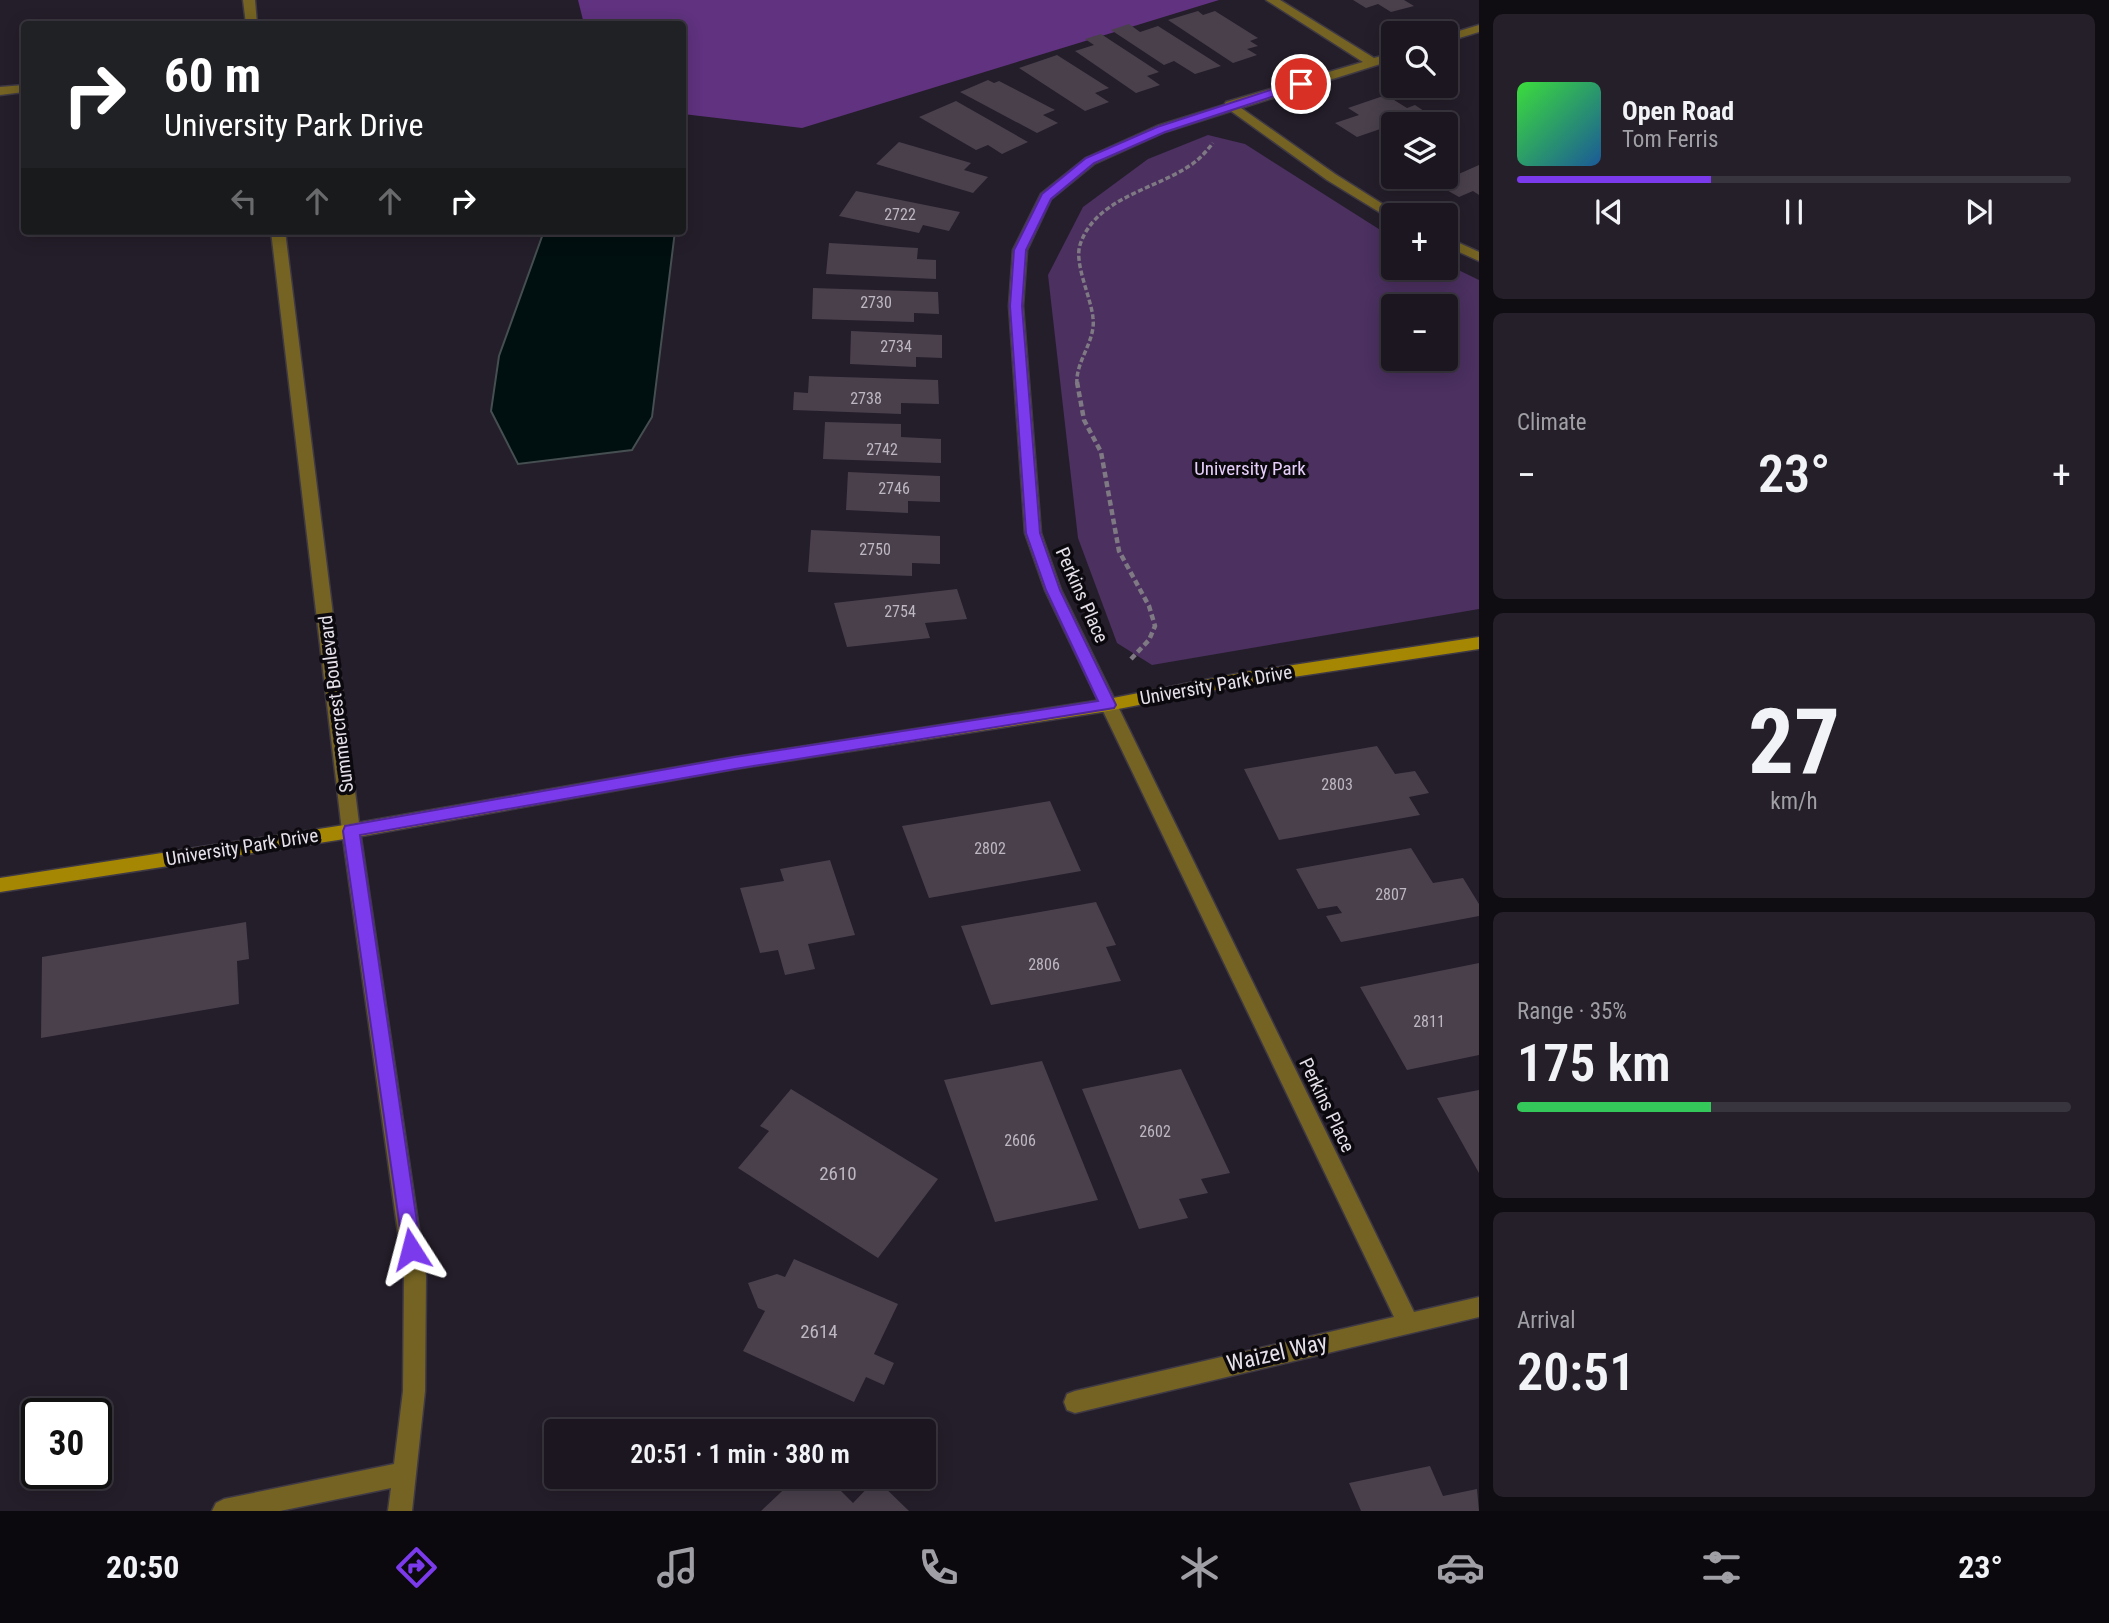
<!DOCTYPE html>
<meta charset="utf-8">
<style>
:root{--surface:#1b1620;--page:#241f29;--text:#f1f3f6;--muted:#a09fa5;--line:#39353e;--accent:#7c3aed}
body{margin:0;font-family:"Roboto Condensed",sans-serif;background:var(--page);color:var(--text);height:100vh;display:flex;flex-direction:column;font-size:26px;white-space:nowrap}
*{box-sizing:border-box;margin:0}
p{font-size:23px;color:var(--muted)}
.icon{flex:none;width:38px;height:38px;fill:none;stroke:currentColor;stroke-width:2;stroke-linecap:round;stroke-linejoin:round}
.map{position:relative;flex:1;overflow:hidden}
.side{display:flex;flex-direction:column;gap:14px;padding:14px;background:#0f0c12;width:630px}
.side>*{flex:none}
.hud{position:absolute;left:21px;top:21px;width:665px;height:214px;border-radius:7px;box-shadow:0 4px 18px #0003,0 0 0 2px var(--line);background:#202124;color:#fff;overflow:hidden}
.controls{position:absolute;left:1381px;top:21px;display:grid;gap:14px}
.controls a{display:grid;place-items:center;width:77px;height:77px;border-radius:7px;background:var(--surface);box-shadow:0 4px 18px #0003,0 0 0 2px var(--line);font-size:35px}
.speed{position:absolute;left:21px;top:1398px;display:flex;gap:14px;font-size:35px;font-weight:700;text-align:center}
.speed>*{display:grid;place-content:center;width:91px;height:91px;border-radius:50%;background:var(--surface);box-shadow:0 4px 18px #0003,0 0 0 2px var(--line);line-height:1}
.speed .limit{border:4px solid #111;border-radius:10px;background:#fff;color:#111}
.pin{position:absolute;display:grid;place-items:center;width:60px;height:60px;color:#fff;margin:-30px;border:4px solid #fff;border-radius:50%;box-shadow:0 2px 7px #0007}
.me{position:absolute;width:77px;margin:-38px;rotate:351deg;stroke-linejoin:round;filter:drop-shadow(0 0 5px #0008)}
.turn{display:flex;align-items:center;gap:24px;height:147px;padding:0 28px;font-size:32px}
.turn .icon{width:91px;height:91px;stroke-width:2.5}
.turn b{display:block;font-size:49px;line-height:60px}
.lanes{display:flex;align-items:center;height:66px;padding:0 28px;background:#0003;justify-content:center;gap:35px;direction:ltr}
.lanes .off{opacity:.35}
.big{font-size:52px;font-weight:600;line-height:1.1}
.side .widget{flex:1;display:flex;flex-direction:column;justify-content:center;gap:10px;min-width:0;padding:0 24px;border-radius:10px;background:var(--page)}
.side .dial{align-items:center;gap:0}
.dial b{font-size:91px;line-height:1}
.song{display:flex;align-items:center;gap:21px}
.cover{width:84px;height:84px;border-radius:10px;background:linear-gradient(135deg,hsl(120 70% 55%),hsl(210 70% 35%))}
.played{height:7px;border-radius:4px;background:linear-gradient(90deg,var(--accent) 35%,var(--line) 35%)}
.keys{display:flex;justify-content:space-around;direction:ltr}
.heat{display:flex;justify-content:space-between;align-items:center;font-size:38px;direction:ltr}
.charge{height:10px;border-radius:5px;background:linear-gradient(90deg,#34c759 35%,var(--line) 0)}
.trip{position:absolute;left:544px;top:1419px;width:392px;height:70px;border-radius:7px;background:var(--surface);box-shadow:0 4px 18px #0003,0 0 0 2px var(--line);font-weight:600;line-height:70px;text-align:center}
.menu{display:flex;height:112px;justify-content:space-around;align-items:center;background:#0b090d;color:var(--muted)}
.menu .icon{width:49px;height:49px}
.menu .current{color:var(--accent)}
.menu b{font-size:32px;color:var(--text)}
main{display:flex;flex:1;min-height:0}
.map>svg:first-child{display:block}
</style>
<main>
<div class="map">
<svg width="1479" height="1511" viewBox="0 0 1479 1511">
<rect width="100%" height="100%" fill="#241e2a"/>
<!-- green -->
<path fill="#4b3060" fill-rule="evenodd" d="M 1208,135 L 1245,144 L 1393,238 L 1393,268 L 1446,268 L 1446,264 L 1479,280 L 1479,609 L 1152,665 L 1117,643 L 1078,538 L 1048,275 L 1083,207 L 1148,159 ZM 1393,306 L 1446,306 L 1446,359 L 1393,359 Z"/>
<!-- forest -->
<path fill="#60327f" d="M 578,0 L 1219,0 L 802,128 L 683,114 L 682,24 L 584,24 Z"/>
<!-- water -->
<path fill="#000f10" stroke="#454e51" stroke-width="2" d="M 544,231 L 675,231 L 652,417 L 632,450 L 518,464 L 491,411 L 499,356 Z"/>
<!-- building -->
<path fill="#49404c" d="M 1353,0 L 1404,0 L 1414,6 L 1391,12 L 1378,4 L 1366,8 Z
M 1198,11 L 1203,15 L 1215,11 L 1258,38 L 1250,41 L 1258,46 L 1247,49 L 1257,55 L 1233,63 L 1168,20 Z
M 1129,24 L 1140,32 L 1158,26 L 1221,66 L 1195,74 L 1174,61 L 1164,65 L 1111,30 Z
M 1101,34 L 1159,72 L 1147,76 L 1160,85 L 1136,93 L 1075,51 L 1094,45 L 1085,39 Z
M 1057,55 L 1109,88 L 1095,93 L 1109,102 L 1085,111 L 1019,68 Z
M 988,80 L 994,83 L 999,81 L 1055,110 L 1043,115 L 1058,123 L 1037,133 L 960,92 Z
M 1386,95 L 1407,108 L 1415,105 L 1427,113 L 1357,137 L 1335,123 L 1359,115 L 1348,108 Z
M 956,101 L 1028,142 L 1002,154 L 988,145 L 976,150 L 919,117 Z
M 1446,137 L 1460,147 L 1446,152 Z
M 899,142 L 971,163 L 964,170 L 988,177 L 973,193 L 876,164 Z
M 1479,165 L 1479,195 L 1473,191 L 1459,197 L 1436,184 Z
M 856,191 L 960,212 L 949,231 L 923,225 L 919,233 L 839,216 Z
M 829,243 L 918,248 L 917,259 L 936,260 L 936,279 L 826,274 Z
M 813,288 L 938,292 L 939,314 L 914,313 L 914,322 L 812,319 Z
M 851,331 L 942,335 L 942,358 L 916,357 L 916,367 L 850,364 Z
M 809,376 L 938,380 L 939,404 L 901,403 L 901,414 L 793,410 L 794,392 L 808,393 Z
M 825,422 L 901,424 L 901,437 L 941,439 L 941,463 L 823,459 Z
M 848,472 L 940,476 L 940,502 L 908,501 L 908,513 L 846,510 Z
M 811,530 L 940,536 L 940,564 L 912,563 L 912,576 L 808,572 Z
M 957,589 L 967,619 L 925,623 L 930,638 L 847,647 L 834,603 Z
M 1377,746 L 1395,774 L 1415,771 L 1429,793 L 1409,797 L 1420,815 L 1279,840 L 1244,769 Z
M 1050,801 L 1081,871 L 929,898 L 902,826 Z
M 1411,848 L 1433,883 L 1463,878 L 1479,904 L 1479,916 L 1341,942 L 1326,916 L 1342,913 L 1337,906 L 1318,909 L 1296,869 Z
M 830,860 L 855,935 L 808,944 L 815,969 L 785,975 L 778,950 L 760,953 L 740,888 L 784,881 L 780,869 Z
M 1096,902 L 1116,945 L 1106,947 L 1121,981 L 991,1005 L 961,926 Z
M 246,922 L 249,959 L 237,961 L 239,1004 L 41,1038 L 42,957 Z
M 1479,963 L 1479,1055 L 1407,1070 L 1360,987 Z
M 1042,1061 L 1098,1200 L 995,1222 L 944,1080 Z
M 1181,1069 L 1230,1173 L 1201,1179 L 1208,1193 L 1179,1199 L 1188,1218 L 1139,1229 L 1082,1089 Z
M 791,1089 L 938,1179 L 878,1258 L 738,1168 L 769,1131 L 760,1126 Z
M 1479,1090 L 1479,1173 L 1437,1098 Z
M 794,1259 L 898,1304 L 874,1354 L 894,1363 L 884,1385 L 866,1377 L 854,1402 L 743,1351 L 765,1311 L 758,1308 L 748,1283 L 777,1274 L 785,1277 Z
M 1430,1466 L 1443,1496 L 1477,1489 L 1479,1511 L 1361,1511 L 1349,1483 Z
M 797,1477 L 827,1477 L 853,1503 L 876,1479 L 909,1511 L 761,1511 Z"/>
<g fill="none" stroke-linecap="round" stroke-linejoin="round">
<defs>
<path id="street" d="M 243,0 L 255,0 L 257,24 L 246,24 Z
M 1266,0 L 1280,0 L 1374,58 L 1393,53 L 1393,60 L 1241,108 L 1335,174 L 1400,215 L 1389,218 L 1327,180 L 1231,111 L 1165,132 L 1094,164 L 1051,199 L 1027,250 L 1023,306 L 1041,533 L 1061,590 L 1414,1312 L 1479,1297 L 1479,1317 L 1075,1413 L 1067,1410 L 1064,1402 L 1067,1394 L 1075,1391 L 1394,1317 L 1045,590 L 1025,533 L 1009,306 L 1013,250 L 1041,194 L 1086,158 L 1157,126 L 1224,105 L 1226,102 L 1363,62 Z
M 1479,25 L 1479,32 L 1446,42 L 1446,35 Z
M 24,85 L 24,92 L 0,95 L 0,87 Z
M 271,231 L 285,231 L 360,831 L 426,1276 L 425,1391 L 412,1511 L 388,1511 L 391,1488 L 280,1511 L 212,1511 L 216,1503 L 224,1499 L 394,1464 L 403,1391 L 404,1276 L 342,831 Z
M 1446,237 L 1479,252 L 1479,261 L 1446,246 Z"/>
<path id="secondary" d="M 1479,637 L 1479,649 L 1246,684 L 1108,711 L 735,769 L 351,838 L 0,892 L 0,878 L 351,824 L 735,757 L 1108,699 L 1246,672 Z"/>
</defs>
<!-- street casing -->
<use href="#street" stroke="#3f3945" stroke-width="3"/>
<!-- secondary casing -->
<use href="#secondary" stroke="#3f3945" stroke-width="3"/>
<!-- path-far1 -->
<path stroke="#7e7983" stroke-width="3.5" stroke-dasharray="5 2.5" stroke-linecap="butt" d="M 1077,384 C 1075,362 1096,341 1093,318 C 1091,297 1074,264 1080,245 C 1094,200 1151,190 1186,168 C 1197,162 1205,153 1213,143"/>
<!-- path -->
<path stroke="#7e7983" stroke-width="4.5" stroke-dasharray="6 3.5" stroke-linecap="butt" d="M 1077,382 L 1084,420 L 1101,452 L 1119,551 L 1149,606 L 1155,626 L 1149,640 L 1131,659"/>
<!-- street -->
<use href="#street" fill="#746322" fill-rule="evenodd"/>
<!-- secondary -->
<use href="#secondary" fill="#a58703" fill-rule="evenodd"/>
</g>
<!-- route -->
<path fill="#7c3aed" stroke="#51269a" stroke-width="2" d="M 1301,80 L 1305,81 L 1305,86 L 1165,132 L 1094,163 L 1051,199 L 1026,250 L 1022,306 L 1040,533 L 1060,590 L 1116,705 L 1114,708 L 735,769 L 360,835 L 421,1249 L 418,1256 L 411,1258 L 404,1256 L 343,831 L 345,826 L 735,757 L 1098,701 L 1046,590 L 1026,533 L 1010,306 L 1014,250 L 1042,194 L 1086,158 L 1157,127 Z"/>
<g text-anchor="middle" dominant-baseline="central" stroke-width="7" stroke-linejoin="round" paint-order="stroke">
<!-- number labels -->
<g font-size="16" fill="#beb8c2">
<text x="900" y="214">2722</text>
<text x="876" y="302">2730</text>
<text x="896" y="346">2734</text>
<text x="866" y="398">2738</text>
<text x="882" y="449">2742</text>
<text x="894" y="488">2746</text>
<text x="875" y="549">2750</text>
<text x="900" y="611">2754</text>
<text x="1337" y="784">2803</text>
<text x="990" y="848">2802</text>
<text x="1391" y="894">2807</text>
<text x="1044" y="964">2806</text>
<text x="1429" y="1021">2811</text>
<text x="1155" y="1131">2602</text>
<text x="1020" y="1140">2606</text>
</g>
<!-- park labels -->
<g font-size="19" fill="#e6cffb" stroke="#0c090e">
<text x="1250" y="468">University Park</text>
</g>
<!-- street labels -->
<g font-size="19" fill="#e5e0e9" stroke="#0c090e">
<text transform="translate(1082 595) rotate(66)">Perkins Place</text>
<text transform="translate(1216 685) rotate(-10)">University Park Drive</text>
<text transform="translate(336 704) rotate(-97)">Summercrest Boulevard</text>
<text transform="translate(242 847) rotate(-9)">University Park Drive</text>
<text transform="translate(1327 1105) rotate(64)">Perkins Place</text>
</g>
<!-- near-number labels -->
<g font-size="19" fill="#beb8c2">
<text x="838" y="1173">2610</text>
<text x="819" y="1331">2614</text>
</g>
<!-- near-street labels -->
<g font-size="23" fill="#e5e0e9" stroke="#0c090e">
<text transform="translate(1277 1353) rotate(-13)">Waizel Way</text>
</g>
</g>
</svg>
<div class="controls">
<a><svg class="icon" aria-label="search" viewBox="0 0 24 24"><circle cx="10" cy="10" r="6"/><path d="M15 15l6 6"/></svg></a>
<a><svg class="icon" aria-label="layers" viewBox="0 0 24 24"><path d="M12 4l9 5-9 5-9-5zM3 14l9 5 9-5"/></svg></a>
<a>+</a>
<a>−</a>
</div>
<div class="speed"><div class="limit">30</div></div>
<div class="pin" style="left:1301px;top:84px;background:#d93025"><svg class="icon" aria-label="arrive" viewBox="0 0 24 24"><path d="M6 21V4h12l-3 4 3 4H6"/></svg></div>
<svg class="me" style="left:411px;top:1249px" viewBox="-20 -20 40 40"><path d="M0-17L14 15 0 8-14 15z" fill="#7c3aed" stroke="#fff" stroke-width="4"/></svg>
<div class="trip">20:51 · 1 min · 380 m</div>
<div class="hud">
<div class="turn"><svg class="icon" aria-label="right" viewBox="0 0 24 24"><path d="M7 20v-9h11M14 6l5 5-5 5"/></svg><div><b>60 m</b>University Park Drive</div></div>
<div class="lanes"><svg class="icon off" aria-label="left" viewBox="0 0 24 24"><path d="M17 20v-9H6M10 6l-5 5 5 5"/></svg><svg class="icon off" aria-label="ahead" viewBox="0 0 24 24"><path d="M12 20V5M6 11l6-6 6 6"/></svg><svg class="icon off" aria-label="ahead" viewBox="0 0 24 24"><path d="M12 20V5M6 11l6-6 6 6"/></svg><svg class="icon" aria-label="right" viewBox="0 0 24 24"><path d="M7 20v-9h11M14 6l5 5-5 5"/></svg></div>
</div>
</div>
<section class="side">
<div class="widget">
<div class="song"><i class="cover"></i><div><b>Open Road</b><p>Tom Ferris</p></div></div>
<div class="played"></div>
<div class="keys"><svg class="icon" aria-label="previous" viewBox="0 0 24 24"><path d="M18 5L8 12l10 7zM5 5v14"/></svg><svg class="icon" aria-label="pause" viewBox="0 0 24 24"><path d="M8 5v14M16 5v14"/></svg><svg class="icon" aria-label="next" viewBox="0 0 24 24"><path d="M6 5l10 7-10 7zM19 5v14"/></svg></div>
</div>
<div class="widget"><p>Climate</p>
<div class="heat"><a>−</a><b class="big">23°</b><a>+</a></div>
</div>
<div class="widget dial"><b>27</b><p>km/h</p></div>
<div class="widget"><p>Range · 35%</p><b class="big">175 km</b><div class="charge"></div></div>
<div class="widget"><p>Arrival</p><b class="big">20:51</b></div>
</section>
</main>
<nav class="menu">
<b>20:50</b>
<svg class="icon current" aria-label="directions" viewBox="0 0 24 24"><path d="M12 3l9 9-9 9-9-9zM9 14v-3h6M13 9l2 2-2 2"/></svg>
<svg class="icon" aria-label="music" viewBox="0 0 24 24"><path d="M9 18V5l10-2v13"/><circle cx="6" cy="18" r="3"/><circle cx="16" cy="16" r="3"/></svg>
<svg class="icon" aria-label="phone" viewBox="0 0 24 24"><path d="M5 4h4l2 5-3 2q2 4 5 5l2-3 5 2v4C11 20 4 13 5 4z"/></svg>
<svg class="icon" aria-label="climate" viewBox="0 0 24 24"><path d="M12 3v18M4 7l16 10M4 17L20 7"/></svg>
<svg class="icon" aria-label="car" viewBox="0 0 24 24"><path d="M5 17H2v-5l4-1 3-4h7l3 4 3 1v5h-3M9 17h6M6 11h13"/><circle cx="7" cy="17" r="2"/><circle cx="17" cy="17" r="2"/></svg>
<svg class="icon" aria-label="filters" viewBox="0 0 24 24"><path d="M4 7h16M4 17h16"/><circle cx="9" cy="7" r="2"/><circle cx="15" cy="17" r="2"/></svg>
<b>23°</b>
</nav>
